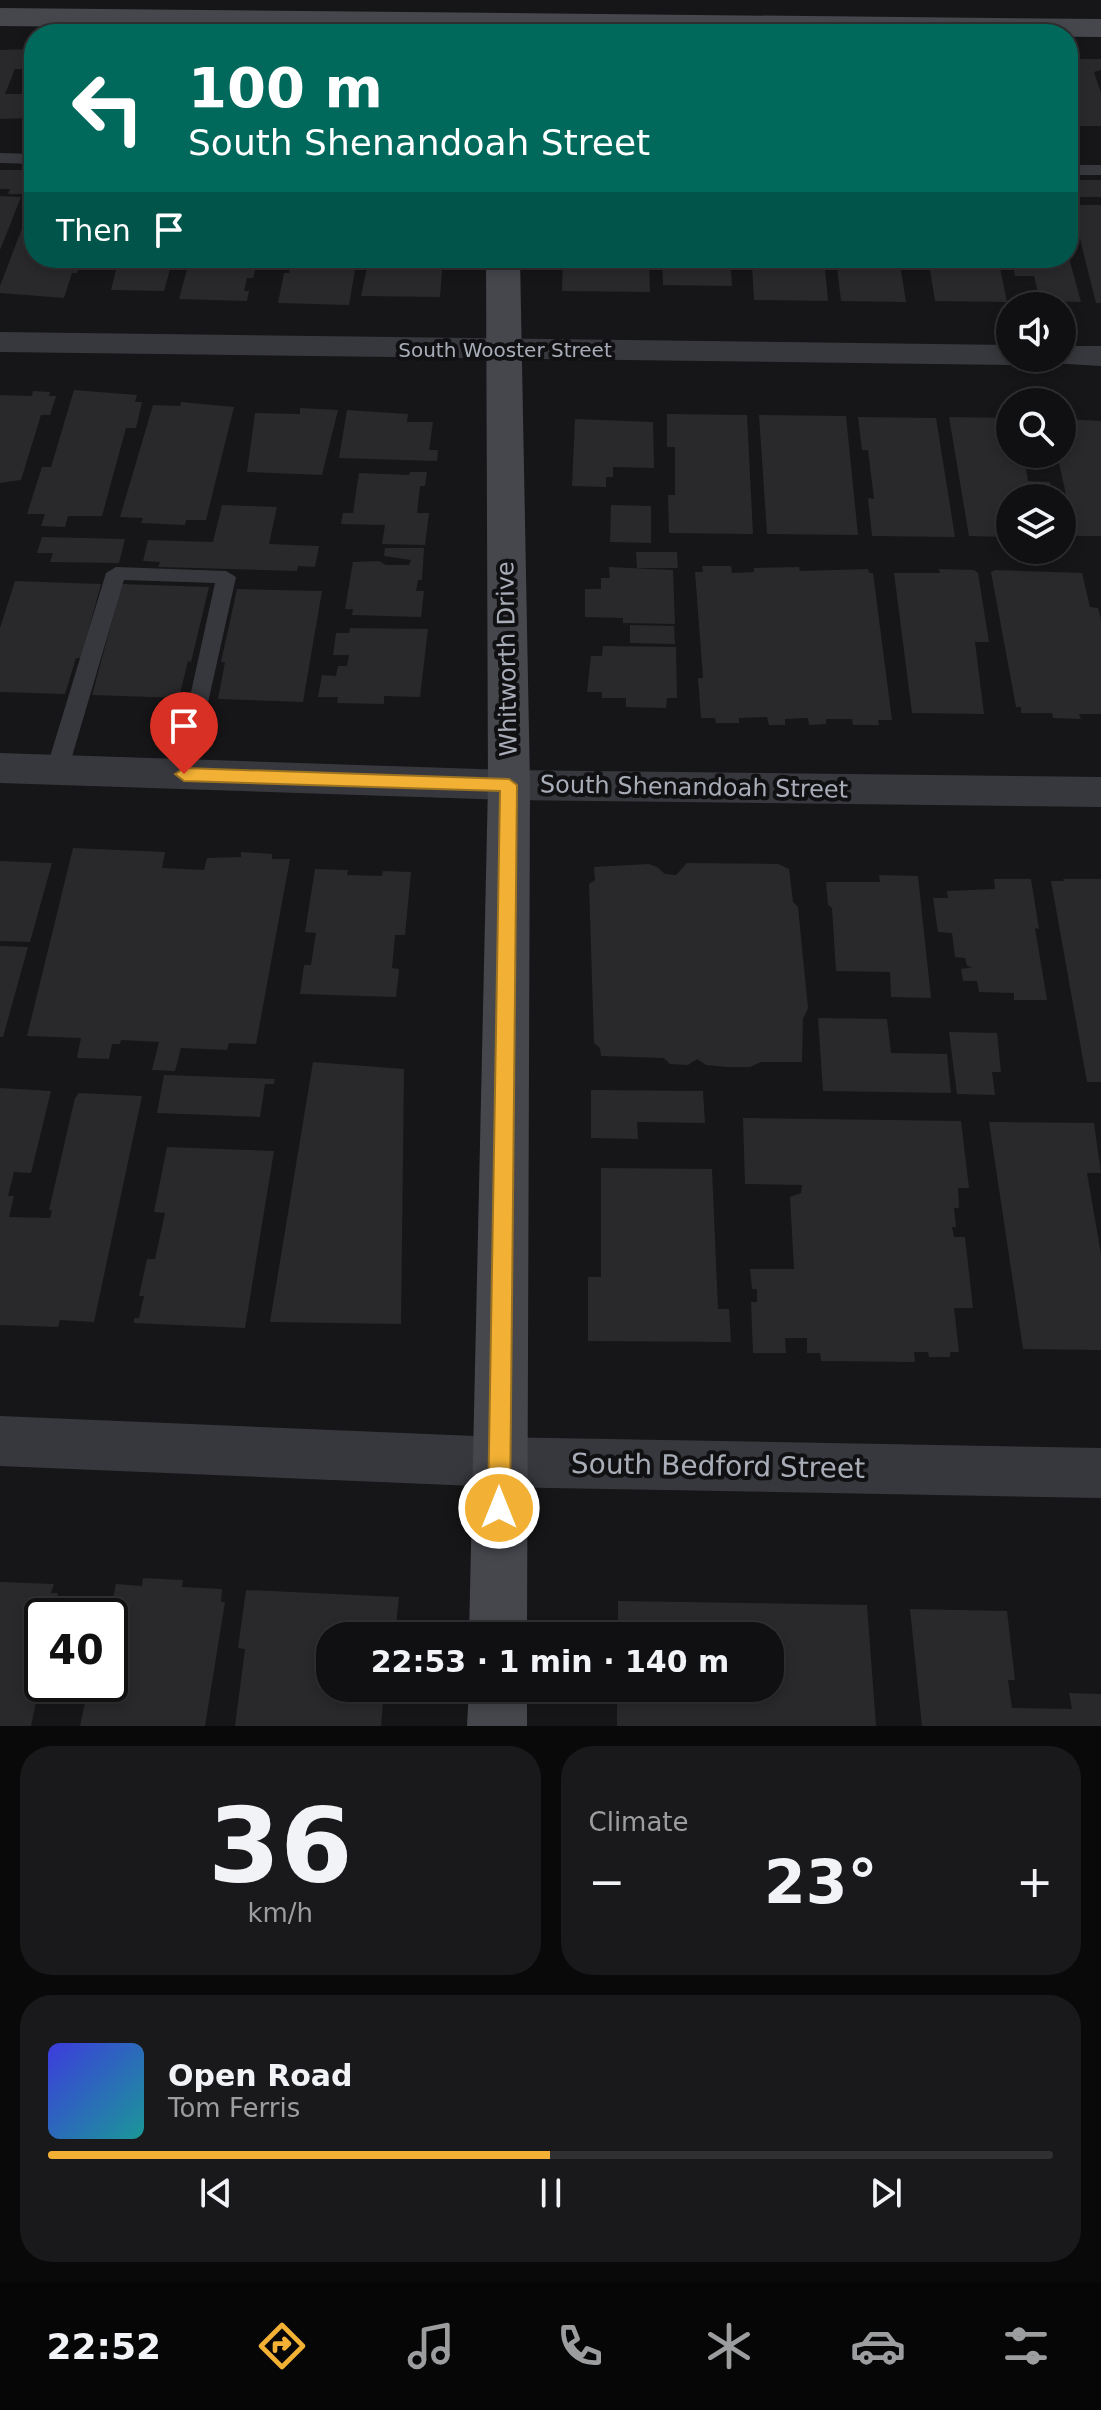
<!DOCTYPE html>
<meta charset="utf-8">
<style>
:root{--surface:#101012;--page:#19191b;--text:#f1f3f6;--muted:#9c9d9f;--line:#303032;--accent:#f2b134}
body{margin:0;font-family:"DejaVu Sans",sans-serif;background:var(--page);color:var(--text);height:100vh;display:flex;flex-direction:column;font-size:30px;white-space:nowrap}
*{box-sizing:border-box;margin:0}
p{font-size:26px;color:var(--muted)}
.icon{flex:none;width:44px;height:44px;fill:none;stroke:currentColor;stroke-width:2;stroke-linecap:round;stroke-linejoin:round}
.map{position:relative;height:1726px;overflow:hidden}
.details{display:flex;flex-direction:column;gap:20px;padding:20px;background:#09090a;flex:1}
.details>*{flex:none}
.hud{position:absolute;left:24px;top:24px;width:1054px;height:244px;border-radius:32px;box-shadow:0 4px 12px #0003,0 0 0 2px var(--line);background:#00695c;color:#fff;overflow:hidden}
.buttons{position:absolute;left:996px;top:292px;display:grid;gap:16px}
.buttons a{display:grid;place-items:center;width:80px;height:80px;border-radius:50%;background:var(--surface);box-shadow:0 4px 12px #0003,0 0 0 2px var(--line);font-size:40px}
.speed{position:absolute;left:24px;top:1598px;display:flex;gap:16px;font-size:40px;font-weight:700;text-align:center}
.speed>*{display:grid;place-content:center;width:104px;height:104px;border-radius:50%;background:var(--surface);box-shadow:0 4px 12px #0003,0 0 0 2px var(--line);line-height:1}
.speed .limit{border:4px solid #111;border-radius:12px;background:#fff;color:#111}
.pin{position:absolute;display:grid;place-items:center;width:68px;height:68px;color:#fff;margin:-82px -34px;border-radius:50% 50% 50% 0;rotate:-45deg;box-shadow:0 0 8px #0007}
.pin .icon{rotate:45deg}
.me{position:absolute;width:88px;margin:-44px;rotate:0deg;stroke-linejoin:round;filter:drop-shadow(0 0 6px #0008)}
.turn{display:flex;align-items:center;gap:28px;height:168px;padding:0 32px;font-size:36px}
.turn .icon{width:104px;height:104px;stroke-width:2.5}
.turn b{display:block;font-size:56px;line-height:68px}
.then{display:flex;align-items:center;height:76px;padding:0 32px;background:#0003;gap:16px;font-size:30px}
.big{font-size:60px;font-weight:700;line-height:1.1}
.details .widget{flex:1;display:flex;flex-direction:column;justify-content:center;gap:12px;min-width:0;padding:0 28px;border-radius:32px;background:var(--page)}
.details .dial{align-items:center;gap:0}
.dial b{font-size:104px;line-height:1}
.song{display:flex;align-items:center;gap:24px}
.cover{width:96px;height:96px;border-radius:12px;background:linear-gradient(135deg,hsl(240 70% 55%),hsl(180 70% 35%))}
.played{height:8px;border-radius:4px;background:linear-gradient(90deg,var(--accent) 50%,var(--line) 50%)}
.keys{display:flex;justify-content:space-around;direction:ltr}
.heat{display:flex;justify-content:space-between;align-items:center;font-size:44px;direction:ltr}
.details .tiles{flex:1;display:grid;gap:20px;grid-template-columns:1fr 1fr}
.widget:last-child{grid-column:span 2}
.trip{position:absolute;left:316px;top:1622px;width:468px;height:80px;border-radius:32px;background:var(--surface);box-shadow:0 4px 12px #0003,0 0 0 2px var(--line);font-weight:700;line-height:80px;text-align:center}
.tabs{display:flex;height:128px;justify-content:space-around;align-items:center;background:#060607;color:var(--muted)}
.tabs .icon{width:56px;height:56px}
.tabs .active{color:var(--accent)}
.tabs b{font-size:36px;color:var(--text)}
.map>svg:first-child{display:block}
</style>
<div class="map">
<svg width="1101" height="1726" viewBox="0 0 1101 1726">
<rect width="100%" height="100%" fill="#161618"/>
<!-- building -->
<path fill="#29292c" d="M 34,49 L 34,69 L 15,69 L 5,94 L 34,94 L 34,118 L 0,119 L 0,50 Z
M 1068,59 L 1101,59 L 1101,70 L 1094,72 L 1101,93 L 1101,126 L 1077,126 L 1068,96 Z
M 0,170 L 34,170 L 27,194 L 8,194 L 10,189 L 0,189 Z
M 1068,180 L 1101,180 L 1101,197 L 1077,197 L 1079,205 L 1101,205 L 1101,303 L 1096,303 L 1071,203 L 1068,203 Z
M 0,196 L 21,197 L 0,250 Z
M 34,197 L 34,258 L 82,258 L 77,273 L 72,273 L 64,298 L 0,293 L 0,286 Z
M 119,258 L 173,258 L 164,291 L 111,290 Z
M 190,258 L 258,258 L 253,278 L 247,278 L 244,291 L 249,291 L 247,301 L 179,299 Z
M 292,258 L 357,258 L 349,305 L 278,303 L 284,273 L 289,273 Z
M 369,258 L 440,258 L 443,259 L 440,297 L 361,296 Z
M 563,258 L 649,258 L 650,292 L 562,291 Z
M 662,258 L 730,258 L 732,286 L 663,285 Z
M 755,258 L 824,258 L 828,301 L 754,300 L 752,265 L 756,265 Z
M 836,258 L 899,258 L 906,302 L 841,301 Z
M 928,258 L 998,258 L 1007,302 L 935,301 Z
M 1011,258 L 1069,258 L 1081,302 L 1040,301 L 1034,276 L 1015,276 Z
M 74,390 L 137,395 L 135,402 L 142,402 L 136,428 L 126,428 L 102,516 L 68,516 L 65,527 L 41,526 L 45,514 L 27,514 L 42,467 L 51,467 Z
M 33,391 L 50,392 L 49,396 L 56,396 L 50,415 L 41,415 L 21,480 L 0,483 L 0,395 L 32,396 Z
M 181,402 L 234,407 L 206,520 L 186,520 L 185,525 L 141,523 L 143,518 L 120,517 L 153,405 L 180,406 Z
M 300,408 L 338,410 L 322,475 L 247,472 L 255,413 L 300,414 Z
M 347,410 L 408,414 L 407,422 L 433,422 L 429,450 L 438,450 L 437,461 L 339,458 Z
M 667,414 L 747,415 L 753,534 L 669,533 L 668,495 L 675,495 L 675,447 L 667,447 Z
M 759,415 L 846,416 L 858,535 L 767,534 Z
M 858,417 L 936,418 L 955,537 L 872,536 L 868,498 L 874,499 L 868,450 L 862,450 Z
M 949,417 L 1005,418 L 1005,421 L 1010,421 L 1010,454 L 1044,454 L 1045,461 L 1025,461 L 1028,481 L 1050,482 L 1053,498 L 1010,498 L 1010,541 L 1006,537 L 969,536 Z
M 575,419 L 653,422 L 654,468 L 613,467 L 613,477 L 606,477 L 606,487 L 572,486 Z
M 1062,419 L 1101,421 L 1101,536 L 1075,536 L 1057,454 L 1062,454 Z
M 410,472 L 427,472 L 425,486 L 420,486 L 417,513 L 429,513 L 425,545 L 382,544 L 385,525 L 341,524 L 343,513 L 353,513 L 359,473 L 409,475 Z
M 222,505 L 277,507 L 269,544 L 319,546 L 315,567 L 298,566 L 297,571 L 158,567 L 160,562 L 143,561 L 148,540 L 213,542 Z
M 611,505 L 651,506 L 651,543 L 610,542 Z
M 42,537 L 125,539 L 119,563 L 50,562 L 53,553 L 37,553 Z
M 385,548 L 424,548 L 422,580 L 418,580 L 416,591 L 424,591 L 421,617 L 352,615 L 353,609 L 345,609 L 353,562 L 379,561 L 386,565 L 409,565 L 411,560 L 384,556 Z
M 636,552 L 677,552 L 678,568 L 637,568 Z
M 702,566 L 731,566 L 732,573 L 754,572 L 754,568 L 799,567 L 800,571 L 868,569 L 869,573 L 873,573 L 892,720 L 878,720 L 879,725 L 853,725 L 852,719 L 826,719 L 826,724 L 809,725 L 808,718 L 785,719 L 785,725 L 769,725 L 767,717 L 739,718 L 739,723 L 716,723 L 715,718 L 701,718 L 698,678 L 703,678 L 695,572 L 703,572 Z
M 609,567 L 673,570 L 675,624 L 623,623 L 623,618 L 585,617 L 585,589 L 601,589 L 601,578 L 610,578 Z
M 939,569 L 974,570 L 978,573 L 989,642 L 975,642 L 984,714 L 912,713 L 894,573 L 940,573 Z
M 995,570 L 1082,573 L 1090,607 L 1098,608 L 1101,619 L 1101,714 L 1079,714 L 1081,719 L 1053,718 L 1052,713 L 1021,713 L 1021,707 L 1016,707 L 991,572 Z
M 15,581 L 101,584 L 81,658 L 76,658 L 65,694 L 0,692 L 0,628 Z
M 122,584 L 209,587 L 191,662 L 188,661 L 179,698 L 92,695 Z
M 237,589 L 322,591 L 303,702 L 218,699 L 225,662 L 221,662 Z
M 630,625 L 674,626 L 675,644 L 630,643 Z
M 350,628 L 428,629 L 420,697 L 384,696 L 384,704 L 337,703 L 338,697 L 318,697 L 322,675 L 336,676 L 338,666 L 347,666 L 349,655 L 333,655 L 336,633 L 349,633 Z
M 603,646 L 676,647 L 677,698 L 667,698 L 666,708 L 626,707 L 626,698 L 602,698 L 602,692 L 587,692 L 591,656 L 602,656 Z
M 73,848 L 165,852 L 162,868 L 204,870 L 207,858 L 241,857 L 241,852 L 272,854 L 272,859 L 290,859 L 256,1044 L 229,1043 L 227,1050 L 181,1048 L 175,1071 L 152,1070 L 159,1042 L 121,1040 L 120,1044 L 112,1044 L 109,1059 L 77,1058 L 81,1038 L 27,1036 Z
M 0,861 L 52,863 L 30,942 L 0,941 Z
M 687,863 L 778,864 L 789,869 L 793,902 L 798,907 L 808,1008 L 803,1019 L 802,1062 L 761,1062 L 750,1067 L 726,1067 L 706,1065 L 697,1059 L 688,1065 L 670,1064 L 664,1058 L 601,1056 L 600,1048 L 594,1043 L 589,884 L 595,880 L 594,867 L 649,864 L 657,867 L 665,874 L 676,875 Z
M 315,869 L 348,870 L 347,875 L 382,876 L 383,871 L 411,872 L 405,935 L 395,935 L 392,968 L 399,969 L 396,997 L 300,994 L 304,965 L 311,965 L 316,933 L 305,932 Z
M 879,875 L 918,876 L 931,998 L 891,997 L 890,972 L 836,971 L 832,908 L 828,905 L 826,882 L 880,882 Z
M 994,879 L 1031,879 L 1039,929 L 1035,928 L 1047,1000 L 1014,1000 L 1014,993 L 979,992 L 977,981 L 963,981 L 961,969 L 973,967 L 967,966 L 965,958 L 955,957 L 952,933 L 938,932 L 933,898 L 948,898 L 947,891 L 995,889 Z
M 1063,879 L 1101,879 L 1101,1082 L 1087,1082 L 1051,881 L 1064,881 Z
M 0,946 L 28,947 L 3,1037 L 0,1037 Z
M 818,1018 L 887,1019 L 891,1053 L 947,1054 L 951,1093 L 823,1091 Z
M 949,1032 L 997,1033 L 1001,1072 L 992,1072 L 995,1095 L 957,1094 Z
M 313,1062 L 404,1069 L 401,1324 L 270,1322 Z
M 164,1075 L 275,1079 L 274,1084 L 265,1084 L 260,1117 L 157,1113 Z
M 0,1088 L 51,1091 L 31,1173 L 14,1172 L 8,1196 L 14,1196 L 9,1217 L 50,1218 L 52,1210 L 49,1210 L 75,1098 L 79,1093 L 142,1096 L 94,1322 L 60,1320 L 58,1327 L 0,1325 Z
M 591,1090 L 703,1091 L 705,1123 L 637,1122 L 638,1139 L 591,1138 Z
M 743,1118 L 961,1121 L 969,1188 L 958,1188 L 959,1208 L 954,1208 L 956,1227 L 952,1227 L 954,1237 L 965,1237 L 973,1308 L 954,1308 L 959,1352 L 950,1352 L 950,1357 L 929,1357 L 928,1352 L 914,1352 L 915,1362 L 821,1361 L 820,1353 L 807,1353 L 807,1338 L 785,1338 L 786,1353 L 753,1353 L 751,1302 L 757,1302 L 757,1289 L 752,1289 L 750,1269 L 794,1269 L 790,1197 L 801,1193 L 802,1185 L 745,1184 Z
M 989,1122 L 1094,1123 L 1101,1173 L 1087,1173 L 1101,1254 L 1101,1350 L 1023,1349 Z
M 167,1147 L 274,1151 L 245,1328 L 134,1323 L 134,1318 L 139,1318 L 144,1296 L 139,1296 L 147,1259 L 155,1259 L 165,1213 L 154,1212 Z
M 601,1168 L 712,1169 L 718,1309 L 729,1309 L 731,1342 L 588,1341 L 588,1277 L 601,1277 Z
M 143,1578 L 183,1580 L 182,1587 L 222,1589 L 221,1602 L 225,1602 L 205,1726 L 80,1726 L 89,1684 L 110,1684 L 110,1616 L 102,1616 L 106,1598 L 113,1598 L 116,1584 L 142,1586 Z
M 0,1582 L 54,1584 L 51,1593 L 58,1593 L 54,1616 L 42,1616 L 42,1674 L 31,1726 L 0,1726 Z
M 246,1590 L 399,1597 L 395,1636 L 330,1636 L 330,1688 L 384,1688 L 381,1726 L 235,1726 L 245,1649 L 238,1648 Z
M 618,1601 L 867,1605 L 876,1726 L 617,1726 L 617,1688 L 770,1688 L 770,1636 L 618,1636 Z
M 910,1609 L 1007,1611 L 1015,1680 L 1008,1680 L 1012,1708 L 1072,1709 L 1069,1693 L 1101,1694 L 1101,1726 L 922,1726 Z"/>
<g fill="none" stroke-linecap="round" stroke-linejoin="round">
<!-- lane -->
<path fill="#37383d" fill-rule="evenodd" d="M 0,153 L 34,154 L 34,164 L 0,163 Z
M 1068,165 L 1101,165 L 1101,175 L 1068,175 Z
M 116,567 L 226,571 L 236,577 L 191,779 L 177,779 L 173,774 L 215,583 L 124,580 L 68,770 L 64,775 L 50,775 L 46,770 L 106,573 Z"/>
<!-- street -->
<path fill="#37383d" fill-rule="evenodd" d="M 0,332 L 1010,345 L 1010,358 L 1025,358 L 1022,362 L 1010,365 L 0,352 Z
M 1062,346 L 1101,346 L 1101,366 L 1050,363 L 1046,358 L 1062,358 Z
M 0,753 L 509,770 L 1101,777 L 1101,807 L 509,800 L 0,783 Z
M 0,1416 L 499,1437 L 1101,1448 L 1101,1498 L 499,1487 L 0,1466 Z"/>
<!-- secondary -->
<path fill="#45474d" fill-rule="evenodd" d="M 0,8 L 1101,19 L 1101,37 L 0,26 Z
M 486,258 L 520,258 L 530,785 L 527,1636 L 469,1636 L 488,785 Z
M 469,1688 L 527,1688 L 527,1726 L 467,1726 Z"/>
</g>
<!-- route -->
<path fill="#f2b134" stroke="#9d7322" stroke-width="2" d="M 184,768 L 509,779 L 517,785 L 510,1508 L 507,1515 L 499,1519 L 491,1515 L 488,1508 L 500,791 L 184,781 L 175,774 Z"/>
<g text-anchor="middle" dominant-baseline="central" stroke-width="8" stroke-linejoin="round" paint-order="stroke">
<!-- far-street labels -->
<g font-size="20" fill="#a8adb8" stroke="#111113">
<text x="505" y="350">South Wooster Street</text>
</g>
<!-- street labels -->
<g font-size="24" fill="#a8adb8" stroke="#111113">
<text transform="translate(507 659) rotate(-91)">Whitworth Drive</text>
<text transform="translate(694 787) rotate(1)">South Shenandoah Street</text>
</g>
<!-- near-street labels -->
<g font-size="28" fill="#a8adb8" stroke="#111113">
<text transform="translate(718 1466) rotate(1)">South Bedford Street</text>
</g>
</g>
</svg>
<div class="buttons">
<a><svg class="icon" aria-label="sound" viewBox="0 0 24 24"><path d="M4 9h4l5-4v14l-5-4H4zM17 9q2 3 0 6"/></svg></a>
<a><svg class="icon" aria-label="search" viewBox="0 0 24 24"><circle cx="10" cy="10" r="6"/><path d="M15 15l6 6"/></svg></a>
<a><svg class="icon" aria-label="layers" viewBox="0 0 24 24"><path d="M12 4l9 5-9 5-9-5zM3 14l9 5 9-5"/></svg></a>
</div>
<div class="speed"><div class="limit">40</div></div>
<div class="pin" style="left:184px;top:774px;background:#d93025"><svg class="icon" aria-label="arrive" viewBox="0 0 24 24"><path d="M6 21V4h12l-3 4 3 4H6"/></svg></div>
<svg class="me" style="left:499px;top:1508px" viewBox="-20 -20 40 40"><circle r="17" fill="#f2b134" stroke="#fff" stroke-width="3"/><path d="M0-11L8 9 0 5-8 9z" fill="#fff"/></svg>
<div class="trip">22:53 · 1 min · 140 m</div>
<div class="hud">
<div class="turn"><svg class="icon" aria-label="left" viewBox="0 0 24 24"><path d="M17 20v-9H6M10 6l-5 5 5 5"/></svg><div><b>100 m</b>South Shenandoah Street</div></div>
<div class="then">Then<svg class="icon" aria-label="arrive" viewBox="0 0 24 24"><path d="M6 21V4h12l-3 4 3 4H6"/></svg></div>
</div>
</div>
<section class="details">
<div class="tiles">
<div class="widget dial"><b>36</b><p>km/h</p></div>
<div class="widget"><p>Climate</p>
<div class="heat"><a>−</a><b class="big">23°</b><a>+</a></div>
</div>
<div class="widget">
<div class="song"><i class="cover"></i><div><b>Open Road</b><p>Tom Ferris</p></div></div>
<div class="played"></div>
<div class="keys"><svg class="icon" aria-label="previous" viewBox="0 0 24 24"><path d="M18 5L8 12l10 7zM5 5v14"/></svg><svg class="icon" aria-label="pause" viewBox="0 0 24 24"><path d="M8 5v14M16 5v14"/></svg><svg class="icon" aria-label="next" viewBox="0 0 24 24"><path d="M6 5l10 7-10 7zM19 5v14"/></svg></div>
</div>
</div>
</section>
<nav class="tabs">
<b>22:52</b>
<svg class="icon active" aria-label="directions" viewBox="0 0 24 24"><path d="M12 3l9 9-9 9-9-9zM9 14v-3h6M13 9l2 2-2 2"/></svg>
<svg class="icon" aria-label="music" viewBox="0 0 24 24"><path d="M9 18V5l10-2v13"/><circle cx="6" cy="18" r="3"/><circle cx="16" cy="16" r="3"/></svg>
<svg class="icon" aria-label="phone" viewBox="0 0 24 24"><path d="M5 4h4l2 5-3 2q2 4 5 5l2-3 5 2v4C11 20 4 13 5 4z"/></svg>
<svg class="icon" aria-label="climate" viewBox="0 0 24 24"><path d="M12 3v18M4 7l16 10M4 17L20 7"/></svg>
<svg class="icon" aria-label="car" viewBox="0 0 24 24"><path d="M5 17H2v-5l4-1 3-4h7l3 4 3 1v5h-3M9 17h6M6 11h13"/><circle cx="7" cy="17" r="2"/><circle cx="17" cy="17" r="2"/></svg>
<svg class="icon" aria-label="filters" viewBox="0 0 24 24"><path d="M4 7h16M4 17h16"/><circle cx="9" cy="7" r="2"/><circle cx="15" cy="17" r="2"/></svg>
</nav>
